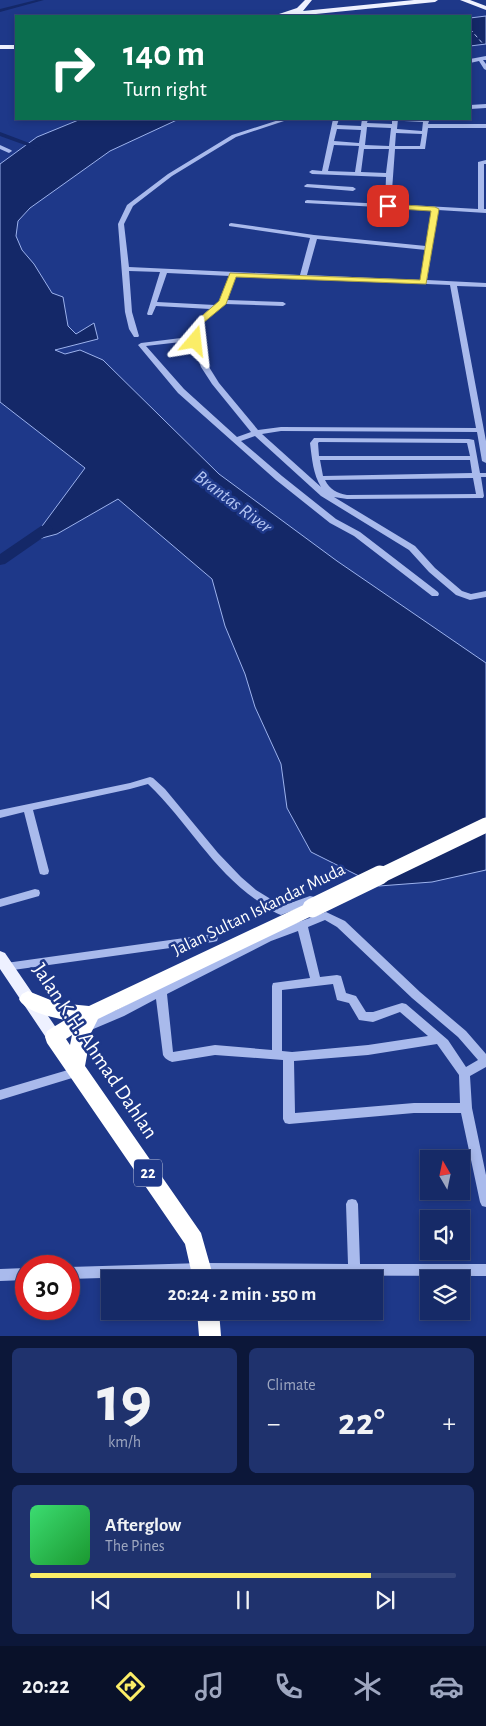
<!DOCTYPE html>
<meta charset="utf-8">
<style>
:root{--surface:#162a67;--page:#1f326d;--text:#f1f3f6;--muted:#9ea7c0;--line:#35467b;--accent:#fbed67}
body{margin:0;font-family:"Alegreya Sans",sans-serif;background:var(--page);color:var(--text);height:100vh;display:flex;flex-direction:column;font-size:19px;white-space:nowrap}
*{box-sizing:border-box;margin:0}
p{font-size:16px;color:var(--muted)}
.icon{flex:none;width:28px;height:28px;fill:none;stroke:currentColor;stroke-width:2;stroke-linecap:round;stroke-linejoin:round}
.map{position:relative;height:1336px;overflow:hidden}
.drawer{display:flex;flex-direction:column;gap:12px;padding:12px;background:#0c1739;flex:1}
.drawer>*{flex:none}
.top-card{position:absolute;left:15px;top:15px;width:456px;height:105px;border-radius:0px;box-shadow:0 2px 8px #0003,0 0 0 1px var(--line);background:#0b6e4f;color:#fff;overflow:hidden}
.needle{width:32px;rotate:351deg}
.buttons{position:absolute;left:420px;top:1150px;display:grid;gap:10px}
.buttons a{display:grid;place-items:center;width:50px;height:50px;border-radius:0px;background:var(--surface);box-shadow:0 2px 8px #0003,0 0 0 1px var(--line);font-size:25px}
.speed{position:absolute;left:15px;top:1255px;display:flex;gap:10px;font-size:25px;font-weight:700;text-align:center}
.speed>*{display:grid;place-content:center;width:65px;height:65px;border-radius:50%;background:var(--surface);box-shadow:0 2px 8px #0003,0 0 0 1px var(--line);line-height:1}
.speed .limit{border:8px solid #d22;background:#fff;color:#111}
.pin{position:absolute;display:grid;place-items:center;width:42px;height:42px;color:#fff;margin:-21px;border-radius:10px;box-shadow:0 2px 8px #0006}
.me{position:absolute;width:55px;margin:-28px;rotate:17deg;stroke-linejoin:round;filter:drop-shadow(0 0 4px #0008)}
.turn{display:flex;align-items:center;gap:18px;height:105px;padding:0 25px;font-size:22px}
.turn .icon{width:65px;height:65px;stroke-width:2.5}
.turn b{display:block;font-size:35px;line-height:42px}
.big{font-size:38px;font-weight:600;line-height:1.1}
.drawer .widget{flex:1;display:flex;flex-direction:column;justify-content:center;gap:8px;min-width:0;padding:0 18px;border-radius:8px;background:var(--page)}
.drawer .dial{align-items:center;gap:0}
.dial b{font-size:65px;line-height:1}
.song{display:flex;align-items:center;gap:15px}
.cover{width:60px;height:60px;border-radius:8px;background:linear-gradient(135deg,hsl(140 70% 55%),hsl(130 70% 35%))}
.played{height:5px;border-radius:2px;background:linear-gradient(90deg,var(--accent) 80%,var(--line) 80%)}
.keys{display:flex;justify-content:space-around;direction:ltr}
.heat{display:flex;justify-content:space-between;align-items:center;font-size:28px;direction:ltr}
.drawer .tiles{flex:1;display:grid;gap:12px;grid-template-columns:1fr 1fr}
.widget:last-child{grid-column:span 2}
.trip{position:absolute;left:101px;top:1270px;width:282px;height:50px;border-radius:0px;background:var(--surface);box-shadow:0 2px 8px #0003,0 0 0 1px var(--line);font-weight:600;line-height:50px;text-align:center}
.menu{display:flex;height:80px;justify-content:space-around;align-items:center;background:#091129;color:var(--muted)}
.menu .icon{width:35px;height:35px}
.menu .active{color:var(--accent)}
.menu b{font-size:22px;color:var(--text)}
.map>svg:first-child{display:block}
</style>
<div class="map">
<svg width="486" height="1336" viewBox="0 0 486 1336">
<rect width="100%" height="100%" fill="#1e3889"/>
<!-- water -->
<path fill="#142868" stroke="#9cb2ed" d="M 486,16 L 486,44 L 470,46 L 470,18 Z
M 81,119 L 179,119 L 110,151 L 30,208 L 18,221 L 16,236 L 22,250 L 34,264 L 52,293 L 63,297 L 68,326 L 76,334 L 94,323 L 98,339 L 55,350 L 65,354 L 80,350 L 103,360 L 219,474 L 337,561 L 486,663 L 486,870 L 432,882 L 379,886 L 311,852 L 287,808 L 281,764 L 255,707 L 245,674 L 225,626 L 212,579 L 118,499 L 57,534 L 31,541 L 85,468 L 0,402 L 0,164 L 37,137 Z"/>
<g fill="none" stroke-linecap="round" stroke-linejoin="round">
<!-- canal -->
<path fill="#142868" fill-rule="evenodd" d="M 36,0 L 44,0 L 0,12 L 0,9 Z
M 0,132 L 40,147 L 41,148 L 36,149 L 0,136 Z"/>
<!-- river -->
<path fill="#142868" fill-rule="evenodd" d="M 46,525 L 51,526 L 53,529 L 51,532 L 5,564 L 0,565 L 0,554 L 41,526 Z"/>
<!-- ferry -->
<path stroke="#b4c5f3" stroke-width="1" stroke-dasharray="4 3" stroke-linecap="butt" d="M 470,29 L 484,45"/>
<!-- minor -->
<path fill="#a9baec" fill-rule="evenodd" d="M 486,56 L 486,60 L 483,60 L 486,64 L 486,70 L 484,69 L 479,61 L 470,63 L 470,59 Z
M 486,104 L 486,108 L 470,109 L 470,105 Z
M 282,119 L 290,119 L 236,137 L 172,176 L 133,206 L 124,224 L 129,267 L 300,275 L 310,238 L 229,226 L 229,224 L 231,223 L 314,235 L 426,246 L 432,210 L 305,203 L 305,201 L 307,200 L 385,204 L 386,177 L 312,174 L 309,172 L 312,170 L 322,171 L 333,119 L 339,119 L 337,125 L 361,126 L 362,119 L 368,119 L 367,123 L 392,124 L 392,119 L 398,119 L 397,129 L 422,131 L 423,122 L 404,121 L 401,119 L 426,119 L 429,121 L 428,124 L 486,124 L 486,128 L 428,128 L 425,149 L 395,149 L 391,204 L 478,209 L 478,162 L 486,160 L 486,164 L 484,164 L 484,209 L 486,209 L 486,213 L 438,210 L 427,280 L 486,283 L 486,287 L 457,286 L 486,441 L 486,463 L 482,461 L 477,432 L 281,431 L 262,434 L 321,487 C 313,474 312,459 310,443 L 314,438 L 469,439 L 474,440 L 480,473 L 486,473 L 486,477 L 481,477 L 484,496 L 483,498 L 347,499 L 334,497 L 415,546 L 435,568 L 462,591 L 471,594 L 486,591 L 486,597 L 470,600 L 456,595 L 429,572 L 409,550 L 321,496 L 255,436 L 241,441 L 282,476 L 336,519 L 360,532 L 438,592 L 439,594 L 438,596 L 432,596 L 354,536 L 330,523 L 276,480 L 178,393 L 138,345 L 141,343 L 181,338 L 192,339 C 194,322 197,319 210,309 L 156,306 L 152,315 L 148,315 L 147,314 L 160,272 L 129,271 L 132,312 L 139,336 L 138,337 L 134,337 L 129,329 L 125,312 L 118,224 L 127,205 L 168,174 L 232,135 ZM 367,127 L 391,128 L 389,146 L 365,145 ZM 337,129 L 361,130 L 359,143 L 334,141 ZM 396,133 L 422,134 L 420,146 L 395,146 ZM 334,145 L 359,146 L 355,172 L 328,171 ZM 364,149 L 389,149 L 386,173 L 361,172 ZM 317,239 L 426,250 L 421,280 L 307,275 ZM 167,273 L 230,276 L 220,301 L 215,305 L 157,302 ZM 236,276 L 450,285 L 476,428 L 281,427 L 258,430 L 219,383 L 209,367 L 198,341 L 200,326 L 204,320 L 225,304 L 283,306 L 286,304 L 283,302 L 227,300 ZM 181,342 L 192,343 L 201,367 L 212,384 L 251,432 L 237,437 L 184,389 L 146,346 ZM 319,442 L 467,443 L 470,456 L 319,456 L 318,443 ZM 320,460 L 470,460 L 472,473 L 323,476 ZM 473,478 L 476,494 L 347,495 C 337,493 330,490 325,480 Z
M 0,145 L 11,150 L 12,151 L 9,153 L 0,149 Z
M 307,184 L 353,187 L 356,189 L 353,191 L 305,187 L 304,186 Z
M 150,777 L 153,778 L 165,789 L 218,853 L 241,877 L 256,890 L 282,906 L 310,896 L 319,898 L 320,901 L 319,904 L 310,904 L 281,915 C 274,913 268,907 261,903 C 214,873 188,822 148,784 L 130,789 L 33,810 L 49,871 L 48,874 L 44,875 L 40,874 L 39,871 L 24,812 L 0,818 L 0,810 L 130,783 Z
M 35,889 L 39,890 L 40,893 L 39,896 L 0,907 L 0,899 Z
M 326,912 L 345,921 L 420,992 L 466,1031 L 486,1054 L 486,1067 L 470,1076 L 472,1108 L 486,1175 L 486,1207 L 482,1206 L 480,1202 L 461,1113 L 414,1113 L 289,1124 L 285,1123 L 283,1119 L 283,1060 L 215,1055 L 172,1062 C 168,1060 165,1059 163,1055 L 156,999 L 124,1016 L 91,1030 L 87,1032 L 83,1030 L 82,1027 L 83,1024 L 116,1010 L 263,935 ZM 325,920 L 337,927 L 412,998 L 458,1037 L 478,1060 L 466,1067 L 448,1040 L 406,1004 L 402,1003 L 373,1012 L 366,1012 L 356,996 L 346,993 L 341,976 L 337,975 L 320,977 L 308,927 ZM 298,931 L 310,978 L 273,983 L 272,986 L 272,1050 L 215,1045 L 173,1052 L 167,994 L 271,941 ZM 333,984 L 337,1000 L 349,1003 L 359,1020 L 373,1022 L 400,1012 L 428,1036 L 368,1045 L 292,1052 L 282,1051 L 282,990 ZM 437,1044 L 459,1075 L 460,1103 L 414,1103 L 295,1113 L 294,1061 L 368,1055 Z
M 213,934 L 217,935 L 218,938 L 217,941 L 213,942 L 6,971 L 2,970 L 1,967 L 2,964 L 6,963 Z
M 78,1067 L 82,1069 L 84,1072 L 82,1075 L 0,1100 L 0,1090 Z
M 352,1199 L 356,1200 L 358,1204 L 360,1264 L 486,1264 L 486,1276 L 202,1275 L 69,1279 L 69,1267 L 202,1263 L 348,1264 L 346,1204 L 348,1200 Z
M 26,1268 L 26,1280 L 0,1281 L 0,1269 Z"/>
<!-- major -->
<path fill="#eef1ff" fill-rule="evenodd" d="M 305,0 L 312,0 L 303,11 L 414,0 L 438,0 L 435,2 L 296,16 L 273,16 L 297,8 Z
M 460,0 L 470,0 L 486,6 L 486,10 Z
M 0,45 L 16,45 L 16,49 L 0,49 Z
M 0,951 L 5,953 L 59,1032 L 62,1037 L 59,1042 L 54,1044 L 49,1042 L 0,969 Z"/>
<!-- highway -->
<path fill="#fff" fill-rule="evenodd" d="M 312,901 L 318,903 L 321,908 L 318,913 L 98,1019 L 91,1033 L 85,1066 L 201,1233 L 214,1279 L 193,1279 L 185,1244 L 47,1043 L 45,1037 L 47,1031 L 65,1020 C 52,1017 25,1012 19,999 L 22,994 L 28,991 L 58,1003 L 89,1006 ZM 72,1035 L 70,1045 L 66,1039 Z
M 197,1311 L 219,1311 L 221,1336 L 199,1336 Z"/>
<!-- highway-bridge-far1 -->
<path stroke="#fff" stroke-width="15" d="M 378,877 L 486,825"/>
<!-- highway-bridge -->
<path stroke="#fff" stroke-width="19" d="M 312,908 L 380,875"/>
</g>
<!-- route -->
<path fill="#fbed67" stroke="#a39a43" d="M 388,204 L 435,207 L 439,209 L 426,284 L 236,277 L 226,304 L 203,323 L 199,341 L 198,343 L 192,343 L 191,341 L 195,322 L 219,301 L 230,273 L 420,280 L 431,211 L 385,208 L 384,206 Z"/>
<g text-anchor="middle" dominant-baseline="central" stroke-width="5" stroke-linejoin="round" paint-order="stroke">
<!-- shield labels -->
<rect fill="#1e3889" stroke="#bcc3dc" stroke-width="1" x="134" y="1159.5" width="28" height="27" rx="4"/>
<g font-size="16" font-weight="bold" fill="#fff">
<text x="148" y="1173">22</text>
</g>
<!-- street labels -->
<g font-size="18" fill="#fff" stroke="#1e3889">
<text transform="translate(259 910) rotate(-26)">Jalan Sultan Iskandar Muda</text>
</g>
<!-- water labels -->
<g font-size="19" font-style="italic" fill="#b4c5f3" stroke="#1e3889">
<text transform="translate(233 502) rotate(37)">Brantas River</text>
</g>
<!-- near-street labels -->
<g font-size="21" fill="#fff" stroke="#1e3889">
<text transform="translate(95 1051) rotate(56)">Jalan K.H. Ahmad Dahlan</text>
</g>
</g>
</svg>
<div class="buttons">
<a><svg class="needle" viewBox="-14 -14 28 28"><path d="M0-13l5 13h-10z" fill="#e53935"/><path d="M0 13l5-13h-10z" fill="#9ea7c0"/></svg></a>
<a><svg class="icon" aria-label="sound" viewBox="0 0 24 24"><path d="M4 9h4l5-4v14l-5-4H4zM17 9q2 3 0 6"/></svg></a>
<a><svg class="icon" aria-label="layers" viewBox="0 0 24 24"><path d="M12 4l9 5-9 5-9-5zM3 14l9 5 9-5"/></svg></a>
</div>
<div class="speed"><div class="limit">30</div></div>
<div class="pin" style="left:388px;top:206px;background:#d93025"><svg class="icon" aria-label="arrive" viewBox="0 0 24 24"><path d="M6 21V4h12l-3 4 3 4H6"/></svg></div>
<svg class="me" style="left:195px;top:341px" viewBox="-20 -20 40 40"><path d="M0-17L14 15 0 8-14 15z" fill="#fbed67" stroke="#fff" stroke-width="4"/></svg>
<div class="trip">20:24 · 2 min · 550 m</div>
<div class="top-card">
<div class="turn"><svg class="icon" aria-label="right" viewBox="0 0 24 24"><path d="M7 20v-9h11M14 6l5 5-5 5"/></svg><div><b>140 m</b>Turn right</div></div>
</div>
</div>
<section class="drawer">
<div class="tiles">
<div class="widget dial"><b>19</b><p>km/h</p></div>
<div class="widget"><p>Climate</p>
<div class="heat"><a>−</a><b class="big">22°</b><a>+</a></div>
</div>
<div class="widget">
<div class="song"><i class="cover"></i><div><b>Afterglow</b><p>The Pines</p></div></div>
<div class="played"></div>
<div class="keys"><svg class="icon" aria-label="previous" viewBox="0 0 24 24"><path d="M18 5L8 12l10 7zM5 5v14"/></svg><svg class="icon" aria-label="pause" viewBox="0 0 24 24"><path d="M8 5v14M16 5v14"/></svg><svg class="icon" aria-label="next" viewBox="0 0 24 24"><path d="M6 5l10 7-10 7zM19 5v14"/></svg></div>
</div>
</div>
</section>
<nav class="menu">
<b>20:22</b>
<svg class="icon active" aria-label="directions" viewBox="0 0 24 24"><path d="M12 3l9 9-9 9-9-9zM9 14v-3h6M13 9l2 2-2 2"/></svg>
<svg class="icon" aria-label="music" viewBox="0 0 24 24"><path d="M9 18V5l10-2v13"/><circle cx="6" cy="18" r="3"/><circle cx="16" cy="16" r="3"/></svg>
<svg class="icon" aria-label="phone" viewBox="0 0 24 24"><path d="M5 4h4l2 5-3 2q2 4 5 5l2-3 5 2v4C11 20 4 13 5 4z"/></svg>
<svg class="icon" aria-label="climate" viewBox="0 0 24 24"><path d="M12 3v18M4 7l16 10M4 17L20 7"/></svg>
<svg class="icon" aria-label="car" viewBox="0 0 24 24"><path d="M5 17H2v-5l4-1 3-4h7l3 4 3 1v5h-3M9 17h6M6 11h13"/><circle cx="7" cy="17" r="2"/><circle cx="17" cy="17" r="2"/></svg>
</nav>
